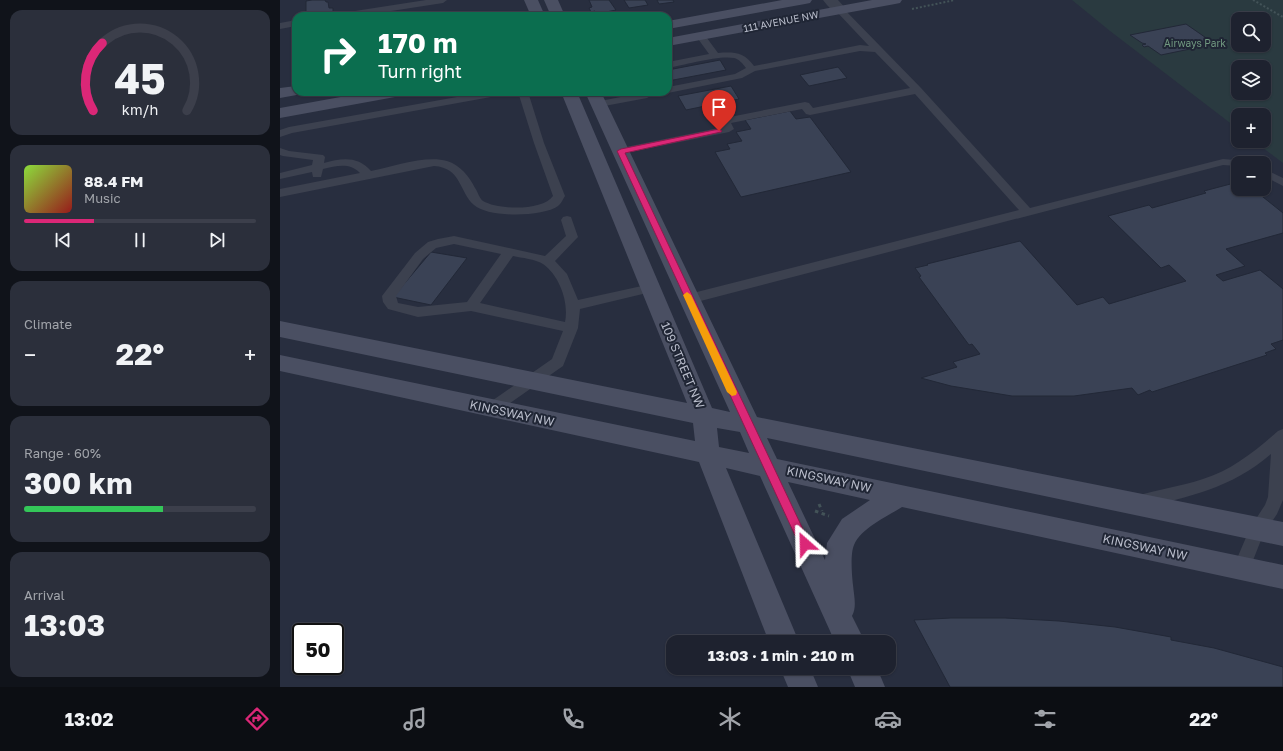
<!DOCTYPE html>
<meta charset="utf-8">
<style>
:root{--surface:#1e222f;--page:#2b2f3b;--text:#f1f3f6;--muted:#a1a4aa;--line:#3c3f4b;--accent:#db2777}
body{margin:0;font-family:"Golos Text",sans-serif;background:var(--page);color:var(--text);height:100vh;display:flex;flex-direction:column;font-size:15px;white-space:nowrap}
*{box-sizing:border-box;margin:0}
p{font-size:13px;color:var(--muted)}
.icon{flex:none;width:22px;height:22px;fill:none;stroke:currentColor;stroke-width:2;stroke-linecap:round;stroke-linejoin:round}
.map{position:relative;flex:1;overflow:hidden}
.drawer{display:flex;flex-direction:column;gap:10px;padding:10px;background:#10131a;width:280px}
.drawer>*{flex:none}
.top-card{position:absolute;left:12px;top:12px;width:380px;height:84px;border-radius:12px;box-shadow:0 1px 3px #0004,0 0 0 1px var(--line);background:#0b6e4f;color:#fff;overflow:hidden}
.tools{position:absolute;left:951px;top:12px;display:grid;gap:8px}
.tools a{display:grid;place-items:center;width:40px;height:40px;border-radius:8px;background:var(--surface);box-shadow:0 1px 3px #0004,0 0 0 1px var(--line);font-size:20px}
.speed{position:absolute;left:12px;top:623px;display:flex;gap:8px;font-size:20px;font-weight:700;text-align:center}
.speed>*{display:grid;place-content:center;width:52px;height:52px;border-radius:50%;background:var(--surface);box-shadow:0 1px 3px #0004,0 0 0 1px var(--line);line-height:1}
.speed .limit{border:2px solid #111;border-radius:6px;background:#fff;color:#111}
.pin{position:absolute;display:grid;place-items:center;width:34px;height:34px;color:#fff;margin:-41px -17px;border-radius:50% 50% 50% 0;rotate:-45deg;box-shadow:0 0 4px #0007}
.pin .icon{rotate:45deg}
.me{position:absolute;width:44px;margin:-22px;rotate:335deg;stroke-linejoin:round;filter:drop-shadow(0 0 3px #0008)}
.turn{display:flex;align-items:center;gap:14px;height:84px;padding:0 20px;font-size:18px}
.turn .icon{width:52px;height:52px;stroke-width:2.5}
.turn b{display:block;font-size:28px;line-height:34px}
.big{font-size:30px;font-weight:700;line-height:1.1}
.drawer .tile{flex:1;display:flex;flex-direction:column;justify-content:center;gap:6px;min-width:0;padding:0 14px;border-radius:12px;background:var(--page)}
.drawer .dial{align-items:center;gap:0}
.dial svg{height:104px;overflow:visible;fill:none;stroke:var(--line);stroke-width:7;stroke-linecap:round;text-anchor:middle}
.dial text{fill:var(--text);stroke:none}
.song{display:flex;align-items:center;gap:12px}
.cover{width:48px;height:48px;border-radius:6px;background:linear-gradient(135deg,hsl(90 70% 55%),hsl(0 70% 35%))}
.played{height:4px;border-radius:2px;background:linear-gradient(90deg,var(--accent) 30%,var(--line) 30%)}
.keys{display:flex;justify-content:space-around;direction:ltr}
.heat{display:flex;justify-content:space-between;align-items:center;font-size:22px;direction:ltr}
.charge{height:6px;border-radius:3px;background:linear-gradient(90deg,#34c759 60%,var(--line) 0)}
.trip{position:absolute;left:386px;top:635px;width:230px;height:40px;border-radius:12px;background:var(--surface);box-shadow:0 1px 3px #0004,0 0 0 1px var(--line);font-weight:700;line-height:40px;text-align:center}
.tabs{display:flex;height:64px;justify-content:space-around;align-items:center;background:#0c0e13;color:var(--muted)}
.tabs .icon{width:28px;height:28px}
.tabs .current{color:var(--accent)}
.tabs b{font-size:18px;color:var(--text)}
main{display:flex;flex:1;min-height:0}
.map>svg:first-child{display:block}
</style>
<main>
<section class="drawer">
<div class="tile dial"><svg viewBox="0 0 100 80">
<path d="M14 69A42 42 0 1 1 86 69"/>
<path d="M14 69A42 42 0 0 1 21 17" stroke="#db2777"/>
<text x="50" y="56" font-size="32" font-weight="700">45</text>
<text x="50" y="72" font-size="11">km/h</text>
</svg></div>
<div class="tile">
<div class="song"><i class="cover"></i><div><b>88.4 FM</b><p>Music</p></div></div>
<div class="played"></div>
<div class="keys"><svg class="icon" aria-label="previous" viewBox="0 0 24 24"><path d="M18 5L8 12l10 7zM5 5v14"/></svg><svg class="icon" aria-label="pause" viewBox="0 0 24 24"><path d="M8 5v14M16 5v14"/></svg><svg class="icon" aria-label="next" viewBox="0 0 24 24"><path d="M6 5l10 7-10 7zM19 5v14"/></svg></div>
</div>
<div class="tile"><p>Climate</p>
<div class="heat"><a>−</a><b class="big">22°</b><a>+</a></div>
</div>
<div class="tile"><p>Range · 60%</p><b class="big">300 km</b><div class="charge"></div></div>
<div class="tile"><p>Arrival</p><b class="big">13:03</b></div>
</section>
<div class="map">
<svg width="1003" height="687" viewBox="0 0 1003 687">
<rect width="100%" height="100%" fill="#282e3f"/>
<!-- green -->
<path fill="#2a3a40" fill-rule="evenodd" d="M 792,0 L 1003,0 L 1003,163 L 974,141 L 984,141 L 984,115 L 958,115 L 958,129 L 830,31 ZM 958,19 L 984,19 L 984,45 L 958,45 ZM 958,67 L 984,67 L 984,93 L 958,93 Z"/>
<!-- building -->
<path fill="#3a4255" stroke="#222837" d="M 32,0 L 45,0 L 46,2 L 48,2 L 49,8 L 53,8 L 53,13 L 37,16 L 20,16 L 19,13 L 26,12 L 26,1 Z
M 309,0 L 329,0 L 336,10 L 316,14 L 315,11 L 311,12 L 309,8 L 312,7 Z
M 344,0 L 365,0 L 368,5 L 349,8 Z
M 377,0 L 393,0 L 394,2 L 379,4 Z
M 906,24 L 932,42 L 915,46 L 908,41 L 906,42 L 915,48 L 881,55 L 868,46 L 864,47 L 862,45 L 866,44 L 862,43 L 850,35 Z
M 440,60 L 446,70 L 388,81 L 388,70 Z
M 558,67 L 567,78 L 529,86 L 520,75 Z
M 451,86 L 459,99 L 406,110 L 398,96 Z
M 510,111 L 516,119 L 530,117 L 571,172 L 461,197 L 435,152 L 450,149 L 447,144 L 462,141 L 456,132 L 471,129 L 465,120 Z
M 958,182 L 958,189 L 973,189 L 1003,213 L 1003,233 L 946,249 L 965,266 L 936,275 L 943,281 L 980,270 L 1003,289 L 1003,340 L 991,344 L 996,349 L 985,353 L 987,355 L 872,392 L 870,390 L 858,395 L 852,388 L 794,396 L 732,396 L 671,386 L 641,378 L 677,367 L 673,362 L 700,354 L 692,344 L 689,345 L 639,277 L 641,276 L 635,268 L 648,265 L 647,264 L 740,241 L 797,305 L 823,297 L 829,304 L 906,281 L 889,265 L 881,268 L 828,216 L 869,205 L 872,208 L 926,193 L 924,191 Z
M 151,252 L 187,258 L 151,305 L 113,297 Z
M 671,618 L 725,618 L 779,621 L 835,627 L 891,637 L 891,640 L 934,648 L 1003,667 L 1003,687 L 670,687 L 634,620 Z"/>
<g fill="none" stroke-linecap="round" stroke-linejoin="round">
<!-- path-far1 -->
<path stroke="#435358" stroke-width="2" stroke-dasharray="2 2" stroke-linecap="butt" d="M 973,0 L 1003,17
M 632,9 L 675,0"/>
<!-- path -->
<path stroke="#435358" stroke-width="3" stroke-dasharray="3.5 3.5" stroke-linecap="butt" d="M 539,504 L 542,511
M 535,511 L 549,516"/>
<!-- lane -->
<path fill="#3c414f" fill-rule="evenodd" d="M 146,0 L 167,0 L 163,3 L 79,16 L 57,16 L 62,13 Z
M 560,7 L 563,8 L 641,88 L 750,208 L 943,159 L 967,161 L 969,163 L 958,163 L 958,166 L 943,165 L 409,304 L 404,302 L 402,299 L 404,296 L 409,294 L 739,210 L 635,94 L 530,115 L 526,114 L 522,109 L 451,123 L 454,129 L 449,132 L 341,154 L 335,151 L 341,148 L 443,127 L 440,121 L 445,118 L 525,102 L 529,103 L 533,108 L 630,88 L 595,52 L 580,51 L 475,71 L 462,78 L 388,93 L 384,92 L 388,92 L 388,87 L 455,74 L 466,68 C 463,64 459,59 454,58 C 439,55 404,65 388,68 L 388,62 L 429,54 L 416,36 L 421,33 L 424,34 L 438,53 C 454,52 464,52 474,66 L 580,45 L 589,46 L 557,12 L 556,10 Z
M 16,20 L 16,26 L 0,29 L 0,23 Z
M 205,92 L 227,92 L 222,95 L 12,133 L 0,137 L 0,130 L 9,127 Z
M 238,92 L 248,92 L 264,143 L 285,196 C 283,199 281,204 278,206 C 263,217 208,218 194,205 C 179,192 182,168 154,166 L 0,197 L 0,189 L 80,173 C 69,162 57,166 43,169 L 41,177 L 33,177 L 32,172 L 0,179 L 0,173 L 32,165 L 33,160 L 3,156 L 0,155 L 0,148 L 9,151 L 43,155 L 45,157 L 44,163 C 62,158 78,156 91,171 C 113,167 145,155 167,161 C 180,165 189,176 195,188 C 198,192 199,198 203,201 C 218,210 263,211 273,196 L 254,143 Z
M 360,92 L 370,92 L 372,95 L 367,98 L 319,107 L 314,104 L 315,102 L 361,93 Z
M 984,169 L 1003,178 L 1003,186 L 984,176 Z
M 287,216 L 291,217 L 298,237 L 275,261 L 287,274 L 298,300 L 371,284 L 376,285 L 378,288 L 376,291 L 371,292 L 300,309 L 298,328 L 283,366 L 216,413 L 211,415 L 206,413 L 204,409 L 206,405 L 272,359 L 283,331 L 191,311 L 138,317 L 108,309 L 103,302 L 102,296 L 135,253 L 148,242 L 158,239 L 174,236 L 265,256 L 286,236 L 281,220 L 283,217 ZM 174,244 L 221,254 L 187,302 L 138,307 L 118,303 L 116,296 L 143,259 L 156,248 ZM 233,256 C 242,258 255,259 263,264 C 280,276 289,303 285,322 L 200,303 Z
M 1003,429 L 1003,500 L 997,514 L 983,535 L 968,573 L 962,576 L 956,573 L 953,568 L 970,528 L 985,505 L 988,497 L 991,454 C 950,489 910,496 860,509 L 854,507 L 852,502 L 854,497 C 877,489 900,487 923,479 C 952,470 975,451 998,431 Z"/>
<!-- street -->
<path fill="#3c414f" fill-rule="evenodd" d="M 543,0 L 558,0 L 567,10 L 565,13 C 555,15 549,8 543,0 Z"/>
<!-- secondary -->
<path fill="#4a4f62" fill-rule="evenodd" d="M 244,0 L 258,0 L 265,16 L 251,16 Z
M 264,0 L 278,0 L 285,16 L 271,16 Z
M 502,0 L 532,0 L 530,3 L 525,4 L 388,29 L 388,21 Z
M 592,0 L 622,0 L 620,3 L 615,4 L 388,46 L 388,38 Z
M 16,86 L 16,92 L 23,92 L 22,94 L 0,98 L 0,88 Z
M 88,92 L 123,92 L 121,95 L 115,97 L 0,118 L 0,108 Z
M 281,92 L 297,92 L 432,408 L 450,412 L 305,92 L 321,92 L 477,417 L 1003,522 L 1003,546 L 487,438 L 497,459 L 1003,565 L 1003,589 L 622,507 C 608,516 581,528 574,545 C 570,554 572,576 573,585 C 574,596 577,607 572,616 L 585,642 L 555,642 L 480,476 L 446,468 L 519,642 L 489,642 L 419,462 L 0,371 L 0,355 L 415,441 L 413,423 L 0,337 L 0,321 L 407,403 ZM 437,428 L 460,432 L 469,453 L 439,447 ZM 508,482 L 590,500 L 562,519 L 547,543 L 545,560 Z
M 500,668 L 530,668 L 538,687 L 508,687 Z
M 567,668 L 597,668 L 605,687 L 575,687 Z"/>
</g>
<!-- route -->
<path fill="#db2777" stroke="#8e194d" d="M 439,129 L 442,131 L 441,132 L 345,153 L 530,544 L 529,548 L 525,549 L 521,548 L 519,544 L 337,151 L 341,149 Z"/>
<!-- slow -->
<path fill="#f59e0b" d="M 407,292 L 411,295 L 457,392 L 456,395 L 452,396 L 447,392 L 403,295 Z"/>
<g text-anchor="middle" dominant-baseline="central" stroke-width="4" stroke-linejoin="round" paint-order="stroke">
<!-- far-street labels -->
<g font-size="10" fill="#b8bcca" stroke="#202635">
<text transform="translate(501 21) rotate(-11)">111 AVENUE NW</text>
</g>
<!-- far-park labels -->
<g font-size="10" fill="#719980" stroke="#202635">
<text x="915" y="43">Airways Park</text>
</g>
<!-- street labels -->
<g font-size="12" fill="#b8bcca" stroke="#202635">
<text transform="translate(403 365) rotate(67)">109 STREET NW</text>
<text transform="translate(232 413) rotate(12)">KINGSWAY NW</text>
<text transform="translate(549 479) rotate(12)">KINGSWAY NW</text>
<text transform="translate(865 547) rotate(12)">KINGSWAY NW</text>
</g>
</g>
</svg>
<div class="tools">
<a><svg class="icon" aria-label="search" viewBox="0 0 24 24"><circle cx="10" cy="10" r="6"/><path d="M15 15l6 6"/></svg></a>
<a><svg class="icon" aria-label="layers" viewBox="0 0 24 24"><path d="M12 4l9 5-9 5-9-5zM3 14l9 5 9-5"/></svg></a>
<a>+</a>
<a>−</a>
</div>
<div class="speed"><div class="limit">50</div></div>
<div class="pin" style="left:439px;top:131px;background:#d93025"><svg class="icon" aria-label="arrive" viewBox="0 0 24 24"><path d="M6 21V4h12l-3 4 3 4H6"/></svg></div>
<svg class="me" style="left:525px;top:544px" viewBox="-20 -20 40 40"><path d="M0-17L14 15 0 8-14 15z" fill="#db2777" stroke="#fff" stroke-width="4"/></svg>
<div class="trip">13:03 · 1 min · 210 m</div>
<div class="top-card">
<div class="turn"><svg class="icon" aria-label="right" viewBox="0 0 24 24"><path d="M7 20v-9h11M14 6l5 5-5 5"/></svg><div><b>170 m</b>Turn right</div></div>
</div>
</div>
</main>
<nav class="tabs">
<b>13:02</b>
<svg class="icon current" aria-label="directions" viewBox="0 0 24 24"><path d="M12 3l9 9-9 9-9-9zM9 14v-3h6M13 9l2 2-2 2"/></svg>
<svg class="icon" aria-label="music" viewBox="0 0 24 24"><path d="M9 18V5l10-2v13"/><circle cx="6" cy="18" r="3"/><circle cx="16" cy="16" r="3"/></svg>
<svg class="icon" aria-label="phone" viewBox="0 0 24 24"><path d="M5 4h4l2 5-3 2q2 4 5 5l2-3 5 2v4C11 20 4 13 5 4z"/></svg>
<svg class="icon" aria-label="climate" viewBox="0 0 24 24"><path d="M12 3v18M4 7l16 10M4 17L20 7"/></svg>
<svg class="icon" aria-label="car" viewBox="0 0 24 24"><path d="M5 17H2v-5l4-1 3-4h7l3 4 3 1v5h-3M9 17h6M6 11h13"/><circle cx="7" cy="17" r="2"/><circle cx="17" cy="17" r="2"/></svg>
<svg class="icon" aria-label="filters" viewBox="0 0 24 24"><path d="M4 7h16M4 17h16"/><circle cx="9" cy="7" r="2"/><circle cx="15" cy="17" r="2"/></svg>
<b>22°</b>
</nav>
